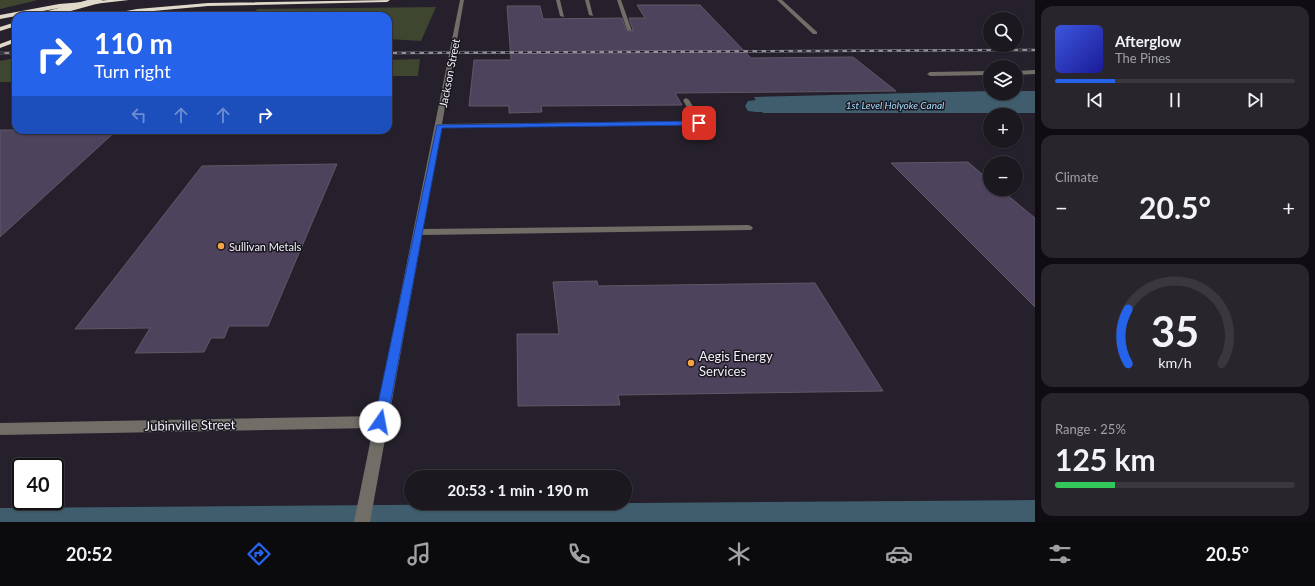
<!DOCTYPE html>
<meta charset="utf-8">
<style>
:root{--surface:#1c1820;--page:#29252d;--text:#f1f3f6;--muted:#a0a0a5;--line:#3a373e;--accent:#2563eb}
body{margin:0;font-family:Lato,sans-serif;background:var(--page);color:var(--text);height:100vh;display:flex;flex-direction:column;font-size:15px;white-space:nowrap}
*{box-sizing:border-box;margin:0}
p{font-size:13px;color:var(--muted)}
.icon{flex:none;width:22px;height:22px;fill:none;stroke:currentColor;stroke-width:2;stroke-linecap:round;stroke-linejoin:round}
.map{position:relative;flex:1;overflow:hidden}
.drawer{display:flex;flex-direction:column;gap:6px;padding:6px;background:#0f0d12;width:280px}
.drawer>*{flex:none}
.guide{position:absolute;left:12px;top:12px;width:380px;height:122px;border-radius:12px;box-shadow:0 1px 3px #0004,0 0 0 1px var(--line);background:#2563eb;color:#fff;overflow:hidden}
.fabs{position:absolute;left:983px;top:12px;display:grid;gap:8px}
.fabs a{display:grid;place-items:center;width:40px;height:40px;border-radius:50%;background:var(--surface);box-shadow:0 1px 3px #0004,0 0 0 1px var(--line);font-size:20px}
.speed{position:absolute;left:12px;top:458px;display:flex;gap:8px;font-size:20px;font-weight:700;text-align:center}
.speed>*{display:grid;place-content:center;width:52px;height:52px;border-radius:50%;background:var(--surface);box-shadow:0 1px 3px #0004,0 0 0 1px var(--line);line-height:1}
.speed .limit{border:2px solid #111;border-radius:6px;background:#fff;color:#111}
.pin{position:absolute;display:grid;place-items:center;width:34px;height:34px;color:#fff;margin:-17px;border-radius:8px;box-shadow:0 2px 6px #0006}
.me{position:absolute;width:44px;margin:-22px;rotate:12deg;stroke-linejoin:round;filter:drop-shadow(0 0 3px #0008)}
.turn{display:flex;align-items:center;gap:14px;height:84px;padding:0 16px;font-size:18px}
.turn .icon{width:52px;height:52px;stroke-width:2.5}
.turn b{display:block;font-size:28px;line-height:34px}
.lanes{display:flex;align-items:center;height:38px;padding:0 16px;background:#0003;justify-content:center;gap:20px;direction:ltr}
.lanes .off{opacity:.35}
.big{font-size:30px;font-weight:700;line-height:1.1}
.drawer .card{flex:1;display:flex;flex-direction:column;justify-content:center;gap:6px;min-width:0;padding:0 14px;border-radius:12px;background:var(--page)}
.drawer .dial{align-items:center;gap:0}
.dial svg{height:104px;overflow:visible;fill:none;stroke:var(--line);stroke-width:7;stroke-linecap:round;text-anchor:middle}
.dial text{fill:var(--text);stroke:none}
.song{display:flex;align-items:center;gap:12px}
.cover{width:48px;height:48px;border-radius:6px;background:linear-gradient(135deg,hsl(230 70% 55%),hsl(240 70% 35%))}
.played{height:4px;border-radius:2px;background:linear-gradient(90deg,var(--accent) 25%,var(--line) 25%)}
.keys{display:flex;justify-content:space-around;direction:ltr}
.heat{display:flex;justify-content:space-between;align-items:center;font-size:22px;direction:ltr}
.charge{height:6px;border-radius:3px;background:linear-gradient(90deg,#34c759 25%,var(--line) 0)}
.trip{position:absolute;left:404px;top:470px;width:228px;height:40px;border-radius:20px;background:var(--surface);box-shadow:0 1px 3px #0004,0 0 0 1px var(--line);font-weight:700;line-height:40px;text-align:center}
.tab-bar{display:flex;height:64px;justify-content:space-around;align-items:center;background:#0b0a0d;color:var(--muted)}
.tab-bar .icon{width:28px;height:28px}
.tab-bar .selected{color:var(--accent)}
.tab-bar b{font-size:18px;color:var(--text)}
main{display:flex;flex:1;min-height:0}
.map>svg:first-child{display:block}
</style>
<main>
<div class="map">
<svg width="1035" height="522" viewBox="0 0 1035 522">
<rect width="100%" height="100%" fill="#25202b"/>
<!-- green -->
<path fill="#3e462f" d="M 0,0 L 38,0 L 0,9 Z
M 436,7 L 421,41 L 388,39 L 388,16 L 252,16 L 257,9 Z
M 10,59 L 16,59 L 16,82 L 0,82 L 0,61 Z
M 420,59 L 418,76 L 388,76 L 388,60 Z"/>
<!-- water -->
<path fill="#3f5d6d" d="M 990,91 L 990,93 L 1016,93 L 1016,91 L 1035,91 L 1035,113 L 763,113 L 754,97 Z
M 1035,500 L 1035,522 L 0,522 L 0,508 Z"/>
<g fill="none" stroke-linecap="round" stroke-linejoin="round">
<!-- canal -->
<path fill="#3f5d6d" fill-rule="evenodd" d="M 756,100 L 804,100 L 812,101 L 815,106 L 812,111 L 804,112 L 756,112 L 748,111 L 745,106 L 748,101 Z"/>
</g>
<!-- building -->
<path fill="#4d435c" stroke="#5f5967" d="M 637,5 L 700,5 L 751,58 L 853,57 L 896,91 L 675,93 L 682,105 L 541,106 L 542,112 L 509,113 L 509,106 L 469,106 L 474,60 L 511,60 L 507,6 L 540,6 L 543,19 L 622,18 L 626,30 L 632,32 L 633,30 L 629,18 L 645,18 Z
M 0,130 L 117,130 L 0,237 Z
M 968,162 L 990,181 L 990,189 L 1000,189 L 1035,218 L 1035,307 L 891,163 Z
M 337,164 L 268,326 L 229,326 L 224,338 L 211,338 L 204,352 L 135,353 L 150,328 L 75,329 L 202,166 Z
M 597,281 L 598,286 L 815,283 L 883,391 L 618,395 L 620,405 L 518,406 L 517,334 L 559,334 L 553,282 Z"/>
<g fill="none" stroke-linecap="round" stroke-linejoin="round">
<!-- minor -->
<path fill="#716e68" fill-rule="evenodd" d="M 460,0 L 464,0 L 442,124 L 694,121 L 683,100 L 686,98 L 689,100 L 703,123 L 699,125 L 441,128 L 423,229 L 748,225 L 751,226 L 753,228 L 751,230 L 422,235 L 370,522 L 354,522 L 373,428 L 0,435 L 0,423 L 376,416 Z
M 556,0 L 560,0 L 564,17 L 560,16 Z
M 585,0 L 589,0 L 593,16 L 589,15 Z
M 617,0 L 621,0 L 632,31 L 627,30 Z
M 777,0 L 782,0 L 817,32 L 817,34 L 813,34 Z
M 1035,70 L 1035,74 L 1016,75 L 1016,71 Z
M 990,71 L 990,75 L 930,76 L 927,74 L 930,72 Z"/>
<!-- highway -->
<path fill="#e0d9c9" fill-rule="evenodd" d="M 108,0 L 129,0 L 59,8 L 0,19 L 0,15 L 59,4 Z
M 390,0 L 387,2 L 208,6 L 99,16 L 137,9 L 208,3 Z
M 16,22 L 16,26 L 0,31 L 0,27 Z
M 16,38 L 16,42 L 0,48 L 0,44 Z"/>
<defs>
<path id="rail" d="M 0,53 L 16,53
M 388,53 L 1035,50"/>
</defs>
<!-- rail casing -->
<use href="#rail" stroke="#949099" stroke-width="2.5"/>
<!-- rail -->
<use href="#rail" stroke="#1b1721" stroke-width="1.5" stroke-dasharray="4.5" stroke-linecap="butt"/>
<!-- highway-bridge -->
<path stroke="#e0d9c9" stroke-width="6" d="M 41,16 L 99,0"/>
</g>
<!-- route -->
<path fill="#2563eb" stroke="#184099" d="M 699,121 L 702,122 L 702,125 L 442,128 L 387,422 L 385,425 L 380,427 L 376,425 L 374,422 L 437,125 Z"/>
<!-- markers -->
<g fill="#f5a345" stroke="#1b1721" stroke-width="1.5">
<circle cx="221" cy="246" r="4"/>
<circle cx="691" cy="363" r="4"/>
</g>
<g text-anchor="middle" dominant-baseline="central" stroke-width="3" stroke-linejoin="round" paint-order="stroke">
<!-- far-water labels -->
<g font-size="10" font-style="italic" fill="#a4defd" stroke="#1b1721">
<text x="895" y="105">1st Level Holyoke Canal</text>
</g>
<!-- street labels -->
<g font-size="11" fill="#f3f0f8" stroke="#1b1721">
<text transform="translate(449 73) rotate(-79)">Jackson Street</text>
</g>
<!-- poi labels -->
<g font-size="11" fill="#f3f0f8" stroke="#1b1721" text-anchor="start">
<text x="229" y="246">Sullivan Metals</text>
</g>
<!-- near-poi labels -->
<g font-size="13" fill="#f3f0f8" stroke="#1b1721" text-anchor="start">
<text x="699" y="356">Aegis Energy<tspan x="699" dy="15">Services</tspan></text>
</g>
<!-- near-street labels -->
<g font-size="13" fill="#f3f0f8" stroke="#1b1721">
<text transform="translate(190 425) rotate(-1)">Jubinville Street</text>
</g>
</g>
</svg>
<div class="fabs">
<a><svg class="icon" aria-label="search" viewBox="0 0 24 24"><circle cx="10" cy="10" r="6"/><path d="M15 15l6 6"/></svg></a>
<a><svg class="icon" aria-label="layers" viewBox="0 0 24 24"><path d="M12 4l9 5-9 5-9-5zM3 14l9 5 9-5"/></svg></a>
<a>+</a>
<a>−</a>
</div>
<div class="speed"><div class="limit">40</div></div>
<div class="pin" style="left:699px;top:123px;background:#d93025"><svg class="icon" aria-label="arrive" viewBox="0 0 24 24"><path d="M6 21V4h12l-3 4 3 4H6"/></svg></div>
<svg class="me" style="left:380px;top:422px" viewBox="-20 -20 40 40"><circle r="19" fill="#fff"/><path d="M0-13L10 11 0 6-10 11z" fill="#2563eb"/></svg>
<div class="trip">20:53 · 1 min · 190 m</div>
<div class="guide">
<div class="turn"><svg class="icon" aria-label="right" viewBox="0 0 24 24"><path d="M7 20v-9h11M14 6l5 5-5 5"/></svg><div><b>110 m</b>Turn right</div></div>
<div class="lanes"><svg class="icon off" aria-label="left" viewBox="0 0 24 24"><path d="M17 20v-9H6M10 6l-5 5 5 5"/></svg><svg class="icon off" aria-label="ahead" viewBox="0 0 24 24"><path d="M12 20V5M6 11l6-6 6 6"/></svg><svg class="icon off" aria-label="ahead" viewBox="0 0 24 24"><path d="M12 20V5M6 11l6-6 6 6"/></svg><svg class="icon" aria-label="right" viewBox="0 0 24 24"><path d="M7 20v-9h11M14 6l5 5-5 5"/></svg></div>
</div>
</div>
<section class="drawer">
<div class="card">
<div class="song"><i class="cover"></i><div><b>Afterglow</b><p>The Pines</p></div></div>
<div class="played"></div>
<div class="keys"><svg class="icon" aria-label="previous" viewBox="0 0 24 24"><path d="M18 5L8 12l10 7zM5 5v14"/></svg><svg class="icon" aria-label="pause" viewBox="0 0 24 24"><path d="M8 5v14M16 5v14"/></svg><svg class="icon" aria-label="next" viewBox="0 0 24 24"><path d="M6 5l10 7-10 7zM19 5v14"/></svg></div>
</div>
<div class="card"><p>Climate</p>
<div class="heat"><a>−</a><b class="big">20.5°</b><a>+</a></div>
</div>
<div class="card dial"><svg viewBox="0 0 100 80">
<path d="M14 69A42 42 0 1 1 86 69"/>
<path d="M14 69A42 42 0 0 1 14 27" stroke="#2563eb"/>
<text x="50" y="56" font-size="32" font-weight="700">35</text>
<text x="50" y="72" font-size="11">km/h</text>
</svg></div>
<div class="card"><p>Range · 25%</p><b class="big">125 km</b><div class="charge"></div></div>
</section>
</main>
<nav class="tab-bar">
<b>20:52</b>
<svg class="icon selected" aria-label="directions" viewBox="0 0 24 24"><path d="M12 3l9 9-9 9-9-9zM9 14v-3h6M13 9l2 2-2 2"/></svg>
<svg class="icon" aria-label="music" viewBox="0 0 24 24"><path d="M9 18V5l10-2v13"/><circle cx="6" cy="18" r="3"/><circle cx="16" cy="16" r="3"/></svg>
<svg class="icon" aria-label="phone" viewBox="0 0 24 24"><path d="M5 4h4l2 5-3 2q2 4 5 5l2-3 5 2v4C11 20 4 13 5 4z"/></svg>
<svg class="icon" aria-label="climate" viewBox="0 0 24 24"><path d="M12 3v18M4 7l16 10M4 17L20 7"/></svg>
<svg class="icon" aria-label="car" viewBox="0 0 24 24"><path d="M5 17H2v-5l4-1 3-4h7l3 4 3 1v5h-3M9 17h6M6 11h13"/><circle cx="7" cy="17" r="2"/><circle cx="17" cy="17" r="2"/></svg>
<svg class="icon" aria-label="filters" viewBox="0 0 24 24"><path d="M4 7h16M4 17h16"/><circle cx="9" cy="7" r="2"/><circle cx="15" cy="17" r="2"/></svg>
<b>20.5°</b>
</nav>
